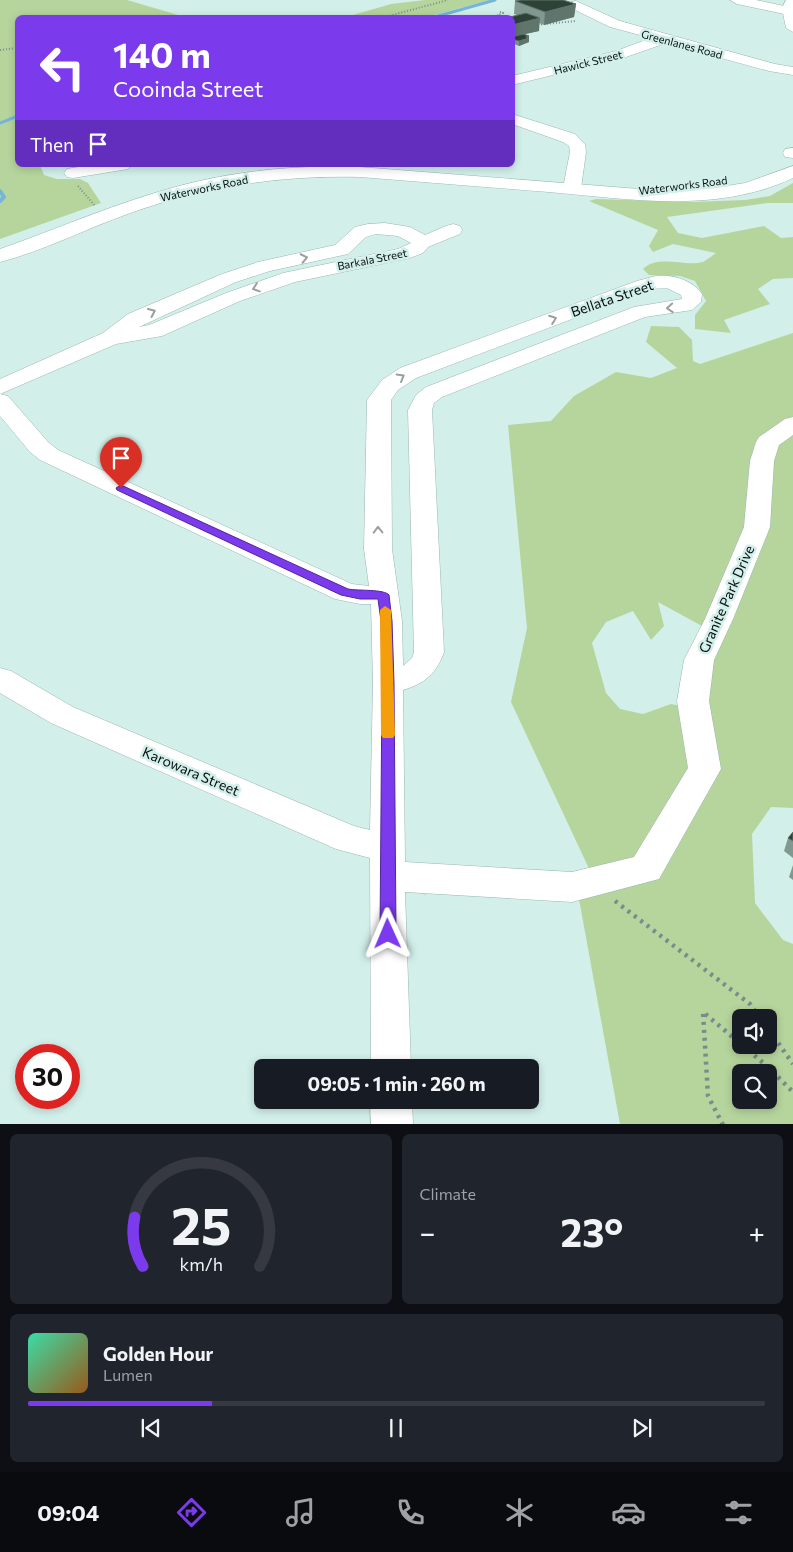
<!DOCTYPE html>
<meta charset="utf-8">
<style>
:root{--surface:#171b24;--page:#20242c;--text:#f1f3f6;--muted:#9ea1a6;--line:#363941;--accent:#7c3aed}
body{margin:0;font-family:Commissioner,sans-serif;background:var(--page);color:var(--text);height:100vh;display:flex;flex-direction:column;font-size:19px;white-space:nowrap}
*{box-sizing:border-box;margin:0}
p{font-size:16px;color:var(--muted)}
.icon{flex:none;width:28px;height:28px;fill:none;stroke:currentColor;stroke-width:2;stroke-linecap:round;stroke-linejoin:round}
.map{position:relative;height:1124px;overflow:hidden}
.side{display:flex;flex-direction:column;gap:10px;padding:10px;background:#0d0f14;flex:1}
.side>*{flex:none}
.banner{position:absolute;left:15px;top:15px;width:500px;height:152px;border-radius:8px;box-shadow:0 2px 8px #0003;background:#7c3aed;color:#fff;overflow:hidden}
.controls{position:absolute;left:732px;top:1009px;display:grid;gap:10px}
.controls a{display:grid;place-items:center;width:45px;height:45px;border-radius:8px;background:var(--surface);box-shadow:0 2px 8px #0003;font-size:25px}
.speed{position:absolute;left:15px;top:1044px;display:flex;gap:10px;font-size:25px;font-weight:700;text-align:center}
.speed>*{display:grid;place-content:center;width:65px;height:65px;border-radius:50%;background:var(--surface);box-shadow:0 2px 8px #0003;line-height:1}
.speed .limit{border:8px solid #d22;background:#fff;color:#111}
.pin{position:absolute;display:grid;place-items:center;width:42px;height:42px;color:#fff;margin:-51px -21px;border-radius:50% 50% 50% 0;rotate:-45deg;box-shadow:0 0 5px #0007}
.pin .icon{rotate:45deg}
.me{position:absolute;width:55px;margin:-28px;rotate:359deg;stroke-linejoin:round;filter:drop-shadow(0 0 4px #0008)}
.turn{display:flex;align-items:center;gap:18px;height:105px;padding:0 15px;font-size:22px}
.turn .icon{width:65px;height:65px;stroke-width:2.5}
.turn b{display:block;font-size:35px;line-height:42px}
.then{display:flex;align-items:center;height:48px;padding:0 15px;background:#0003;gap:10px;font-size:19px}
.big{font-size:38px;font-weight:700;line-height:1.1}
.side .card{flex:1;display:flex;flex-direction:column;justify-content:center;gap:8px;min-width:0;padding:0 18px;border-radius:8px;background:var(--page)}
.side .dial{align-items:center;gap:0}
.dial svg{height:130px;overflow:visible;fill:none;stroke:var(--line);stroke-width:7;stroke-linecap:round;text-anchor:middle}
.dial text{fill:var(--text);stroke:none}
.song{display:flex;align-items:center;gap:15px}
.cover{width:60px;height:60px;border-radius:8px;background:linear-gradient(135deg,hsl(160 70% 55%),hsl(30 70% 35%))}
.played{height:5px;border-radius:2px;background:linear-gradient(90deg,var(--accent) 25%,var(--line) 25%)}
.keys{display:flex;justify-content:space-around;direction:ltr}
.heat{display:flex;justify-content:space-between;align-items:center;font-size:28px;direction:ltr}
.side .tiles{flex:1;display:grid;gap:10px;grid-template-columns:1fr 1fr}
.card:last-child{grid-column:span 2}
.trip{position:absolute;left:254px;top:1059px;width:285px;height:50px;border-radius:8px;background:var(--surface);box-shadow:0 2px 8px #0003;font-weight:700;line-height:50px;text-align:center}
.dock{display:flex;height:80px;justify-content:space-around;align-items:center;background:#090b0e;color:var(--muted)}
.dock .icon{width:35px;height:35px}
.dock .current{color:var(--accent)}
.dock b{font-size:22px;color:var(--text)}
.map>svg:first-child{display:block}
</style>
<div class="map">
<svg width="793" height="1125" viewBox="0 0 793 1125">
<rect width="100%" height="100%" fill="#d2efea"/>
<!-- green -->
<path fill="#b6d59d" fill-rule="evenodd" d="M 0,0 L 127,0 L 185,17 L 18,18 L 18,165 L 40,165 L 44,175 L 57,179 L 80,179 L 88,183 L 101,203 L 0,239 Z
M 425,0 L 490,0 L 427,17 L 346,17 L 391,4 Z
M 793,183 L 793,203 L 767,203 L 667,217 L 678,233 L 702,238 L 764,226 L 781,238 L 793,237 L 793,278 L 773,279 L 758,289 L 770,304 L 724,320 L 731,333 L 695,329 L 695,315 L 706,301 L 695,281 L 680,276 L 649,275 L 643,269 C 658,254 684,267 703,262 C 707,260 713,255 716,253 L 673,244 L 653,252 L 649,246 L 658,230 L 589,201 L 596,199 L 691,202 L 745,200 L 770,196 Z
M 651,326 L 679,327 L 692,340 L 693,361 L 700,364 L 793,333 L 793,808 L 771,807 L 752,834 L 755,903 L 783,940 L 793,944 L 793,1124 L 620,1124 L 579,899 L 426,890 L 425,897 L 423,871 L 592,875 L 511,702 L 527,628 L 508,425 L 551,421 L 574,396 L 616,372 L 651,378 L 677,368 L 646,342 ZM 658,602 L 702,626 L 686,707 L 671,704 L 643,714 L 620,709 L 606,693 L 592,643 L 606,622 L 633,611 L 651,640 L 664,626 ZM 741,1018 L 769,1018 L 769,1045 L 741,1045 ZM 741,1072 L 769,1072 L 769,1100 L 741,1100 Z"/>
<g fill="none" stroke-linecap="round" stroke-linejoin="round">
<!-- stream-far1 -->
<path stroke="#75b5dc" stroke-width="3" d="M 431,18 L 495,0
M 0,123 L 18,116"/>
<!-- stream -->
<path stroke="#75b5dc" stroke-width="4" d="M 0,191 L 4,197 L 0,201"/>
<defs>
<path id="minor" d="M 730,0 L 756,0 L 789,7 L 793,8 L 793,14 L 789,15 L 737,4 Z
M 576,1 L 620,21 L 775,64 L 793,67 L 793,75 L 769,71 L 666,43 L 626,57 L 512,85 L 512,76 L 616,51 L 651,38 L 610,27 L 571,8 L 569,5 L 571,2 Z
M 512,114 L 575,134 L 585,144 L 586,152 L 581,188 L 578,192 L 572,193 L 566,192 L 563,188 L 570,152 L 569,146 L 563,142 L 512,124 Z
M 793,148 L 793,158 L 785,157 L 783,153 L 785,149 Z
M 90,165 L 131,165 L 128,169 L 122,170 L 73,178 L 67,177 L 64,173 L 67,169 Z
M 385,223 L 410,227 L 425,235 L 446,226 L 453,224 L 460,226 L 462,230 L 460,234 L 428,247 L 423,253 L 410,258 L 295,282 L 240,301 L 162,336 L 116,344 L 0,394 L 0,379 L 103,333 L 128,314 L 222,274 L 258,262 L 335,245 L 355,227 L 368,224 ZM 376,234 L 398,236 L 411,243 L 398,249 L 283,273 L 226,293 L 149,325 L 139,327 L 236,282 L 270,271 L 348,254 L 366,237 Z
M 656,276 C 673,274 692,280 702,294 L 701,302 L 692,310 L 645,317 L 442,397 L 434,403 L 432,410 L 444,652 C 437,673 424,684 403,690 L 405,862 L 572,872 L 634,857 L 688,768 L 677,701 L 684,660 L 705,619 L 744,527 L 750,461 L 756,442 L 759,437 L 785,419 L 793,417 L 793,435 L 779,445 L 774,461 L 770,527 L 733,619 L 714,660 L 709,701 L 721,769 L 659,879 L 572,902 L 405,892 L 411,1068 L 371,1068 L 370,858 L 336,849 L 51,723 L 0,693 L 0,668 L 11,671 L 73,707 L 354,826 L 370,830 L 373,683 L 371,604 L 360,604 L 335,599 L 40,460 L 30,452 L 0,416 L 0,394 L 8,396 L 48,442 L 58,450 L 352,584 L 369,586 L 364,549 L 367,400 L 382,380 L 400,368 L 637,281 ZM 667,288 L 681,295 L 682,299 L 634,307 L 426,387 L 416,395 L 408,410 L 414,652 L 412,658 L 403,666 L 402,621 L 392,549 L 391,400 L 398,390 L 416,378 L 651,289 Z
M 370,1100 L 412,1100 L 413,1125 L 371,1125 Z"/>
<path id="major" d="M 786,0 L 793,0 L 793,32 L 786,28 L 782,8 Z
M 793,166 L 793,178 C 717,214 630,199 549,192 C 486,187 423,182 360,177 C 279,175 201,187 125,215 C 83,230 43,251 0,262 L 0,249 C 60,228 118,202 179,186 C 239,170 299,165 360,167 L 665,191 L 714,188 L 745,183 Z"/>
</defs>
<!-- minor casing -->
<use href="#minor" stroke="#9ab6b1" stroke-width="1"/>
<!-- major casing -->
<use href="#major" stroke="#9ab6b1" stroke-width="1"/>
<!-- path-far1 -->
<path stroke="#788d89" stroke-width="2" stroke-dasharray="1 2" stroke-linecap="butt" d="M 500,12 L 503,13 L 499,15 L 504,18
M 381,18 L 448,0
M 535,25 L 576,21
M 0,50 L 18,48
M 78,186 L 95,206"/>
<!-- path -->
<path stroke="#788d89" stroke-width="4.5" stroke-dasharray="3 5" stroke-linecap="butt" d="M 615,901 L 750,1004 L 760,1018
M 769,1030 L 793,1064
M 723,1125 L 708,1096 L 703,1012 L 768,1067 L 793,1092"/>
<!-- minor -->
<use href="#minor" fill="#fff" fill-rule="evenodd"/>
<!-- major -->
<use href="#major" fill="#fff" fill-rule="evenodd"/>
</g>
<!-- wall -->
<path fill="#809890" d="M 515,1 L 576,4 L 574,17 L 544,25 L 539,23 L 539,31 L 525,34 L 529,36 L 529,42 L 519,46 L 512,43 L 512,18 L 517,15 L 514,14 Z
M 793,832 L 793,858 L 784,851 L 788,838 Z
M 793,865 L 793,880 L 789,877 Z"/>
<!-- shaded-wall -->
<path fill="#60766d" d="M 576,4 L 574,17 L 544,25 L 545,12 Z
M 540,18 L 539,31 L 512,37 L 512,25 Z
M 529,36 L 529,42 L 519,46 L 519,41 Z"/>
<!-- building -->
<path fill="#2f4237" stroke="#60766d" d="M 520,0 L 563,0 L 576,4 L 545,12 L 515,1 Z
M 526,13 L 540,18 L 512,25 L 512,18 L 506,18 Z
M 498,15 L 504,18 L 487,18 Z
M 523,34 L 529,36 L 526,37 L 529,38 L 519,41 L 512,39 L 512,37 Z
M 793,832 L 793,841 L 788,838 Z"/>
<!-- one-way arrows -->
<defs><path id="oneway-chevron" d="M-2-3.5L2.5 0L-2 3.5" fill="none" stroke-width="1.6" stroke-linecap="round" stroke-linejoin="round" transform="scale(1.25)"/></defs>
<g stroke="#9b9f9f">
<use href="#oneway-chevron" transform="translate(304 258) rotate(-12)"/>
<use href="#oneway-chevron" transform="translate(256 288) rotate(161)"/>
<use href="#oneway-chevron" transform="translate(670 308) rotate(176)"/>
<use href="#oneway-chevron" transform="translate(152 312) rotate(-24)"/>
<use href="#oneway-chevron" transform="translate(553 319) rotate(-20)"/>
<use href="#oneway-chevron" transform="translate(401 377) rotate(-30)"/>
<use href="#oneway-chevron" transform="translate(378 530) rotate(-91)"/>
</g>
<!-- route -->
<path fill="#7c3aed" stroke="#51269a" d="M 121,485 L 348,589 C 359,591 384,589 389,595 L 392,621 L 394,683 L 396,934 L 393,938 L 388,940 L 383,938 L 380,934 L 382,683 L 381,621 L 378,599 L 360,599 L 341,595 L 117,490 L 116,488 Z"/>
<!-- slow -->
<path fill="#f59e0b" d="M 385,606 L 391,610 L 395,735 L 393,738 L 383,738 L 381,735 L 380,610 Z"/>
<g text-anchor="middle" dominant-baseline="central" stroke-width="5" stroke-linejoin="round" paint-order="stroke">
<!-- far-street labels -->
<g font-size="11" fill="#060f0e" stroke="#d2efea">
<text transform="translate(682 44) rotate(15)">Greenlanes Road</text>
<text transform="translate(588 62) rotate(-14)">Hawick Street</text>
<text transform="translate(683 185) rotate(-7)">Waterworks Road</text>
<text transform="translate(204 188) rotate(-12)">Waterworks Road</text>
<text transform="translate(372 259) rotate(-11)">Barkala Street</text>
</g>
<!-- street labels -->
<g font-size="14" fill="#060f0e" stroke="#d2efea">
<text transform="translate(612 298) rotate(-19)">Bellata Street</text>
<text transform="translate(726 599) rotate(-66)">Granite Park Drive</text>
<text transform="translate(191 771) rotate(23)">Karowara Street</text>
</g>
</g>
</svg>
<div class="controls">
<a><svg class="icon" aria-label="sound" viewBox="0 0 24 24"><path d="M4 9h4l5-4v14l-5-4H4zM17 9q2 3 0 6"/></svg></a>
<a><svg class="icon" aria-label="search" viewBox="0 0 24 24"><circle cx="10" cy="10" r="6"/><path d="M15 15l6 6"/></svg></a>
</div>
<div class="speed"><div class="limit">30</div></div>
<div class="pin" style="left:121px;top:488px;background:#d93025"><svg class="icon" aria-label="arrive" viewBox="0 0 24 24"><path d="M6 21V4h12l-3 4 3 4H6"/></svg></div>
<svg class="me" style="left:388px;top:934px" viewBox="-20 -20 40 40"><path d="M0-17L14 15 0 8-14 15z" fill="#7c3aed" stroke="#fff" stroke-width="4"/></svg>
<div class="trip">09:05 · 1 min · 260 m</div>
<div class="banner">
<div class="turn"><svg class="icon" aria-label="left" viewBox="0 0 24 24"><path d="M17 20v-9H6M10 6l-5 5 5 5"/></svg><div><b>140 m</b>Cooinda Street</div></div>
<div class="then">Then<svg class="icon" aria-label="arrive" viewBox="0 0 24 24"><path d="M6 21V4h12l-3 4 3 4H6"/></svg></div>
</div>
</div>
<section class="side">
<div class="tiles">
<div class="card dial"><svg viewBox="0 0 100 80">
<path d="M14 69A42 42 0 1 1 86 69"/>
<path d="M14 69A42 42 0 0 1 9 39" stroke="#7c3aed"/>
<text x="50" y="56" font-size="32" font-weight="700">25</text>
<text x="50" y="72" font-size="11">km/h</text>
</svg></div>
<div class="card"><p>Climate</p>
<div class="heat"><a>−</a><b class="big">23°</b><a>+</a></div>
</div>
<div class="card">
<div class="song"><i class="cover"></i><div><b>Golden Hour</b><p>Lumen</p></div></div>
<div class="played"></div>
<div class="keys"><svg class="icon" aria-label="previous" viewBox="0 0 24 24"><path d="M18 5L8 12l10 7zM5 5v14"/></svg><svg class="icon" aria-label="pause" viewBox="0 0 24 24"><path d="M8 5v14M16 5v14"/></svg><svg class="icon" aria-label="next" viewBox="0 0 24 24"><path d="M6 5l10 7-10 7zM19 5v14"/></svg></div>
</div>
</div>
</section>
<nav class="dock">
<b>09:04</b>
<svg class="icon current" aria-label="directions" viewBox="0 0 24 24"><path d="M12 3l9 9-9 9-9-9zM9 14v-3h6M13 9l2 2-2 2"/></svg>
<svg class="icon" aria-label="music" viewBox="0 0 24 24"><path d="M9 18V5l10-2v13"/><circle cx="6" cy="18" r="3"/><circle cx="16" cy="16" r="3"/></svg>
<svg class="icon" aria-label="phone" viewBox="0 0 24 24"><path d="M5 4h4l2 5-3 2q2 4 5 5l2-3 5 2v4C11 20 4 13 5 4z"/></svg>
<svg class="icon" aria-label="climate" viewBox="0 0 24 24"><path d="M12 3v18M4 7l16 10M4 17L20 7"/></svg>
<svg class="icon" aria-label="car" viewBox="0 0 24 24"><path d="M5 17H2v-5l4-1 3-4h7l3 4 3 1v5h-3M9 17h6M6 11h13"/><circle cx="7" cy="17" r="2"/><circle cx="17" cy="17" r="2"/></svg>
<svg class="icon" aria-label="filters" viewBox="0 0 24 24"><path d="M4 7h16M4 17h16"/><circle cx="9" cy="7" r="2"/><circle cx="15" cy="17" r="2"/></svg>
</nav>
